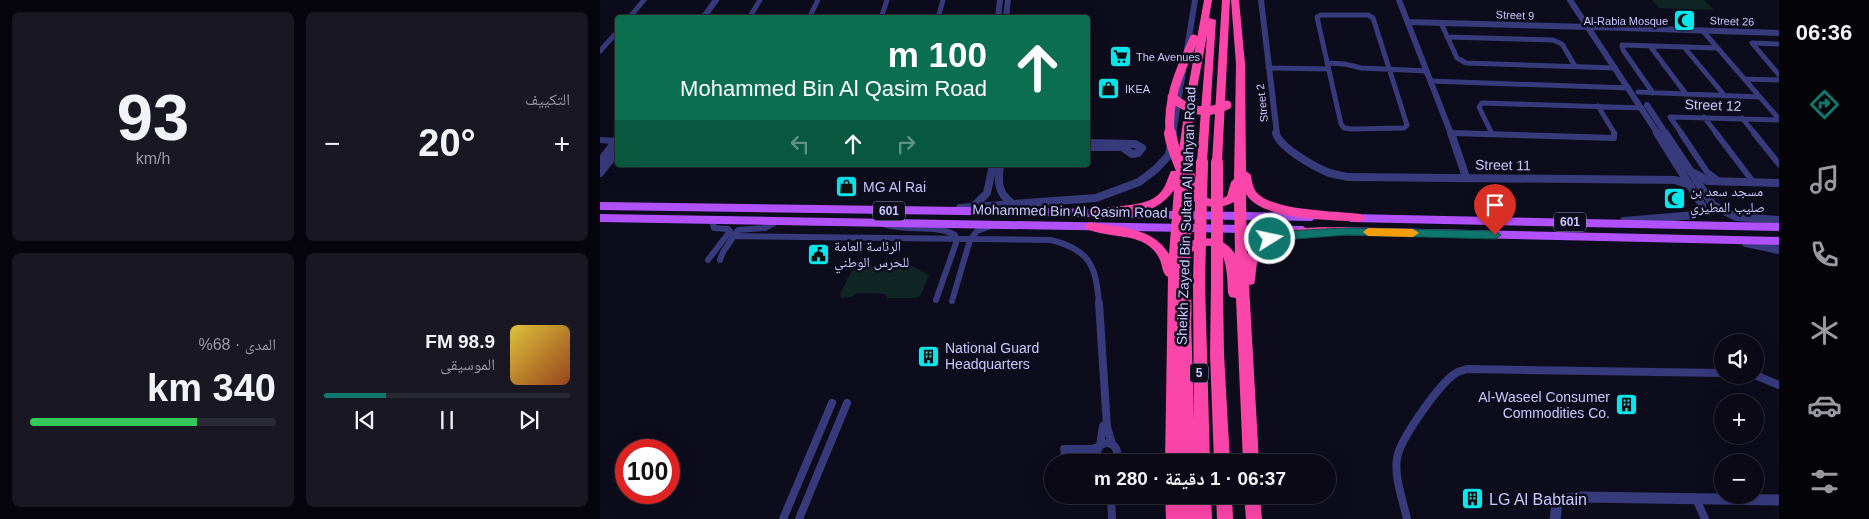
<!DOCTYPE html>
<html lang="ar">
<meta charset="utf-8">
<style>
:root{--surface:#0a0915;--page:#181722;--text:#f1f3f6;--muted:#999aa0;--line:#2a2a34;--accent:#0f766e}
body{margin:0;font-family:Helvetica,"Noto Naskh Arabic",sans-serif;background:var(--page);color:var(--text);direction:rtl;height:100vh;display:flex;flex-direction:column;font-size:19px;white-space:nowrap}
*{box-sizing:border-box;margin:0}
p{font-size:16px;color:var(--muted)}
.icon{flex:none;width:28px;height:28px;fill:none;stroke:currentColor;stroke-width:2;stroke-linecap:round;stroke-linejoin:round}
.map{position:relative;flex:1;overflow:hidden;direction:ltr}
.sheet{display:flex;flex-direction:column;gap:12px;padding:12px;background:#06050c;width:600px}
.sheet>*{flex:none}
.hud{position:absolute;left:15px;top:15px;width:475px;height:152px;border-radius:5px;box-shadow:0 5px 20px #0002,0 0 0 1px var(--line);direction:rtl;background:#0b6e4f;color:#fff;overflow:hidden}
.buttons{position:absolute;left:1114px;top:334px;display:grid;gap:10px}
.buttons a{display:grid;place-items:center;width:50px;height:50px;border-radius:50%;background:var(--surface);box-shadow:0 5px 20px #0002,0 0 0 1px var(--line);font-size:25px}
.speed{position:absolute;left:15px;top:439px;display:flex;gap:10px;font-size:25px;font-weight:700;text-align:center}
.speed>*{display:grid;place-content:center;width:65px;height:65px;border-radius:50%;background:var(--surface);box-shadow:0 5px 20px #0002,0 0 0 1px var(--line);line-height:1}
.speed .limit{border:8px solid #d22;background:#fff;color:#111}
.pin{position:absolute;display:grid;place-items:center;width:42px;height:42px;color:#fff;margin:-51px -21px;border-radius:50% 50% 50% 0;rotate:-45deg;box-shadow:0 0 5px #0007}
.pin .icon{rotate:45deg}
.me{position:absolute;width:55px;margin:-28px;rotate:80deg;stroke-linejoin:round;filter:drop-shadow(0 0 4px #0008)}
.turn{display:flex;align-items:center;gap:18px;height:105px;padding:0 20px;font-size:22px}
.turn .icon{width:65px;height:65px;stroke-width:2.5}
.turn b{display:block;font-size:35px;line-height:42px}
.lanes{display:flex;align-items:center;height:48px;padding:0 20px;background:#0003;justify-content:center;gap:25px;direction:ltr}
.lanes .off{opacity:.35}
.big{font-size:38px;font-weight:800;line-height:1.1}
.sheet .widget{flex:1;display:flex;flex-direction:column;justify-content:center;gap:8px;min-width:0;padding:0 18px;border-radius:8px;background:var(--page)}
.sheet .dial{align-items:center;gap:0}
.dial b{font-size:65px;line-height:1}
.song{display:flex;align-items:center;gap:15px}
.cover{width:60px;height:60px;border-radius:8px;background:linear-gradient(135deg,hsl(50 70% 55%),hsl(20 70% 35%))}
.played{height:5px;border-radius:2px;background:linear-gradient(90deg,var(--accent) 25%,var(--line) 25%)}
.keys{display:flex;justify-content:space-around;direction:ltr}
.heat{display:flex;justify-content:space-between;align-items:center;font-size:28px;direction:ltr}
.charge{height:8px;border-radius:4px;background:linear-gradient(90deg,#34c759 68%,var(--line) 0)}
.sheet .tiles{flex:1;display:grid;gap:12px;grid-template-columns:repeat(2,1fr)}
.trip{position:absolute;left:444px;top:454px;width:292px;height:50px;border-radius:25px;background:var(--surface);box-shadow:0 5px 20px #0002,0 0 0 1px var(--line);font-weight:800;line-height:50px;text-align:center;direction:rtl}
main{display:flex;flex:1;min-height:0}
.tab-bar{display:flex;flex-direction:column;width:90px;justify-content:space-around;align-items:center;background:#040408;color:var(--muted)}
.tab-bar .icon{width:35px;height:35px}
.tab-bar .active{color:var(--accent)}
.tab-bar b{font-size:22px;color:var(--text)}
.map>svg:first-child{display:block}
</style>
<main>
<nav class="tab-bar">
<b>06:36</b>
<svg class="icon active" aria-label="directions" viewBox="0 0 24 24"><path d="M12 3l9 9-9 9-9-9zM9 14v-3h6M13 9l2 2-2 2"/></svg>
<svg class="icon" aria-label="music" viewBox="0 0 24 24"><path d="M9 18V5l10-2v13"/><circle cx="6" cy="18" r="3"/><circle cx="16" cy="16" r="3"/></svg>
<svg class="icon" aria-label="phone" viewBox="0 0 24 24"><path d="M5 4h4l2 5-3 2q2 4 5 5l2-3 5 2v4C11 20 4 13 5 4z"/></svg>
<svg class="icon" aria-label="climate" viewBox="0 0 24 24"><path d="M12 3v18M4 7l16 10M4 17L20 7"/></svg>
<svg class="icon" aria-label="car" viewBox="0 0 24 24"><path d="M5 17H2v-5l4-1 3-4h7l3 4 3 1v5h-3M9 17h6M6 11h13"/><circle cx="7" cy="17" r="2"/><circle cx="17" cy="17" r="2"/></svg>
<svg class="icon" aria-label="filters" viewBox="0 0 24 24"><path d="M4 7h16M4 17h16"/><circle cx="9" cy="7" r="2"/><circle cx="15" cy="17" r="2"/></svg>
</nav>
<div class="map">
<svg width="1179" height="519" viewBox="0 0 1179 519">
<rect width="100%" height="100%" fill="#0d0c1c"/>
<!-- green -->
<path fill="#0f2624" d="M 1052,0 L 1104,0 L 1114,10 L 1059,8 Z
M 260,265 L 312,266 L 329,275 L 320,296 L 316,298 L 287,298 L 285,294 L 257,293 L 251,297 L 241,298 L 240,294 L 251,272 Z"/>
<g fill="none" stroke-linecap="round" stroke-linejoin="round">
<!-- minor-far2 -->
<path stroke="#373a7b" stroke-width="5" d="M 721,15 L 768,15 L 773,18 L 807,125 L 804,128 L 751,129 L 744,128 L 741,124 L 717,17 Z
M 29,18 L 44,0
M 149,18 L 160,0
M 209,18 L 218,0
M 281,18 L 287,0
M 338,18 L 343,0
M 841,23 L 857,58 L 866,63 L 1016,68
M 1102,30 L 1179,119
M 847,37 L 953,40 L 962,44 L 975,66
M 1179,44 L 1152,43 L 1179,75
M 1050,46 L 1086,94
M 1084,47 L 1125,96
M 0,51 L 18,31
M 727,63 L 745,64 L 761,68 L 827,71
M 668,68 L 728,69
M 1144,79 L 1179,80
M 830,81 L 1029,88
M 1038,92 L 1160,97
M 1053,93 L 1023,50 L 1022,45 L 1117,48
M 998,106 L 1015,134
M 1104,117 L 1117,134
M 1142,118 L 1155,134
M 851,133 L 891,134
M 892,134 L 879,107 L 882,103 L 1042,108
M 1082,134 L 1070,117 L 1179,120"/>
<!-- minor-far1 -->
<path stroke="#373a7b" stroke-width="6" d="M 851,133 L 1014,138 L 1014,133
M 1081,133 L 1107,172 L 1119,181
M 1116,133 L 1154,183
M 1154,133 L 1179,164
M 0,140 L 15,141
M 283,224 C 305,232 336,224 355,235 L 356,243 L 336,300
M 127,236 L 451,240 C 491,250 496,267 499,304
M 108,260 L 130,231 L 128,229 L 114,228 L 112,220
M 120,260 L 123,252 L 138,230 L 165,228 L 176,222
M 352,301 L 370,240 L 377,231 L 391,226"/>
<!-- minor -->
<path stroke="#373a7b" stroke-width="8" d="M 499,303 L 507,427 L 512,444
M 1155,375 L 1179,385
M497 453a10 10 0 1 1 20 0a10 10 0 1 1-20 0Z
M 500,445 L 503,426
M 464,449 L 491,449 L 499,447
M 464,455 L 485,455 L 498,458
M 511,495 L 512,519
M 1096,499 L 1105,519
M 183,519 L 232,403
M 199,519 L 247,403
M 807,519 C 803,500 794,478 797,458 C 800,439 840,383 856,373 C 859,371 864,370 867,369 L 1122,373"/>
<!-- tertiary-far2 -->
<path stroke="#373a7b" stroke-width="6" d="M 661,0 L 677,134
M 799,0 L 851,134
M 970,0 L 1058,134
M 103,18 L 116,0
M 398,18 L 400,0
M 406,18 L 408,0
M 808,22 L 989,27
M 995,27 L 1179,33
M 587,49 L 595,0
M 1047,105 L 1066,134
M 573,134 L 583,72"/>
<!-- tertiary-far1 -->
<path stroke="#373a7b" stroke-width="8" d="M 676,133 C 678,146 713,166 725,171 C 732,175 741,175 748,177 L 1075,180 L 1090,185
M 851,133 L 866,177
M 1065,133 L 1113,205 L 1136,217 L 1179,220
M 488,143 L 535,144 L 542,148 L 538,153 L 532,154 L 522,147 L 488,147
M 0,162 L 18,138
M 400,165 C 398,181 397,193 412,203
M 0,173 L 18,150
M 1094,173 L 1108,181 L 1179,183
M 375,205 L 387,193 L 393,165
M 360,208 L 496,198 L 539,182 L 556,169 L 569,155 L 573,133
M 1024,221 L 1096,215 L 1103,210 L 1102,205 L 1057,133
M 1146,243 L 1179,250"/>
<!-- tertiary -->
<path stroke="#373a7b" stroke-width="11" d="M 955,519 L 957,504 L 966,499 L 981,497 L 1179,500"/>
<!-- primary -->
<path fill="#b051fc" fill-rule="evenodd" d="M 0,202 L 502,209 L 507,213 L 502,217 L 0,210 Z
M 518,210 L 712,213 L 717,217 L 712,221 L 518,218 L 513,214 Z
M 0,214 L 703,226 L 708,230 L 703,234 L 0,222 Z
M 751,214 L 1179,223 L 1179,231 L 751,222 L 746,218 Z
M 737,227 L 1179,237 L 1179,245 L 737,235 L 732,231 Z"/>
<!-- motorway -->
<path fill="#fb46a9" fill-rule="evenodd" d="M 604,0 L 612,0 L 609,18 L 616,20 L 607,162 L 602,166 L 597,162 L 607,35 L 596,94 L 588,165 L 593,169 L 601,195 C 610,200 618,201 627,196 L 631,182 L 634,179 L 636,64 L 631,0 L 639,0 L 645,64 L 646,171 L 651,175 C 652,182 653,188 657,193 C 674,211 735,211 760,214 L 766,218 L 760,222 C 731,219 662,221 646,194 L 647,254 C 663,223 717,228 747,227 L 753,231 L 747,235 C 724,236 670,232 659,257 C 656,264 656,273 655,280 L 654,284 L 649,285 L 659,462 L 643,462 L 636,298 L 630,297 L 628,293 C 627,275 628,234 596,249 C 590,253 587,259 582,263 L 580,312 L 589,312 L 591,316 L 594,420 L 593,283 L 594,279 L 604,279 L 605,283 L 610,462 L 565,462 L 568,277 C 562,274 563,267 560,260 C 556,250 547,243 537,240 C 525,235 490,235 484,226 L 490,222 C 518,227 553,227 569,254 L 574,190 C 554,218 524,215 493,217 L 487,213 C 494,203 540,211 558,195 C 565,189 567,180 571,171 L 576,171 L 587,94 ZM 586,183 L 592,200 C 606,208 620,210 634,202 L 635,254 C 624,235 598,234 582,246 Z
M 622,0 L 630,0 L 622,162 L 617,166 L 612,162 Z
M 617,280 L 622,281 L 623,285 L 624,354 L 630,462 L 614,462 L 610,354 L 611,285 L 612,281 Z
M 565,495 L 611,495 L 612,519 L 566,519 Z
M 616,495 L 632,495 L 633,519 L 617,519 Z
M 644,495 L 660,495 L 662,519 L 646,519 Z"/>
<!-- motorway-bridge-far2 -->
<path stroke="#fb46a9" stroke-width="9" d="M 572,97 C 589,112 607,115 627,105
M 570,134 C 567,98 580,71 594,39"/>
<!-- motorway-bridge-far1 -->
<path stroke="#fb46a9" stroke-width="12" d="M 570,133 C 572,150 582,166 586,183 L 584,304
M 617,162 L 617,285
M 599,283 L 602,162"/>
<!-- motorway-bridge -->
<path stroke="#fb46a9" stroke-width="15" d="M 584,316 L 584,303"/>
</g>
<!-- route -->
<path fill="#0f766e" stroke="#0a4d48" d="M 747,228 L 895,231 L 901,235 L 895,239 L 747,235 L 683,240 L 670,243 L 665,239 L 666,236 L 683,231 Z"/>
<!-- slow -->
<path fill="#f59e0b" d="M 768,228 L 813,229 L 819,233 L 813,237 L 768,236 L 763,232 Z"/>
<!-- icons -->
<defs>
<symbol id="mosque-square" viewBox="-11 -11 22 22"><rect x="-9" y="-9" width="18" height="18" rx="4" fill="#05e6ed" stroke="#0d0c1c"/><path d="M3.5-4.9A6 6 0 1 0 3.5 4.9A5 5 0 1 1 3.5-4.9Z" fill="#111"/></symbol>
<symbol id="supermarket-square" viewBox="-11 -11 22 22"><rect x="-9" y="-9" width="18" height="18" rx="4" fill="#05e6ed" stroke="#0d0c1c"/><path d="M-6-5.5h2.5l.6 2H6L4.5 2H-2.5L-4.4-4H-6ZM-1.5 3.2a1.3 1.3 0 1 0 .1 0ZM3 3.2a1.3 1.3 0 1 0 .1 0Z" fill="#111"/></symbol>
<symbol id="shop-square" viewBox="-11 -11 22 22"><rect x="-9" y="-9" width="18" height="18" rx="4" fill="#05e6ed" stroke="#0d0c1c"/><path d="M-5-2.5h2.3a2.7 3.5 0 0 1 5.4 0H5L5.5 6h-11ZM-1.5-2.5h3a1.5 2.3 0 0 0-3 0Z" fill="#111"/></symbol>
<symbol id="civic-square" viewBox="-11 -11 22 22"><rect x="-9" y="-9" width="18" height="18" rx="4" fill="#05e6ed" stroke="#0d0c1c"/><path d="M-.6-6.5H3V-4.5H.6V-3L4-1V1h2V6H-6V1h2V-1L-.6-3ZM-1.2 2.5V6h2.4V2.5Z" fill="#111"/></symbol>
<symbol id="building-square" viewBox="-11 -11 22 22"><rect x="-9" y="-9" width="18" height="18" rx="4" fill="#05e6ed" stroke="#0d0c1c"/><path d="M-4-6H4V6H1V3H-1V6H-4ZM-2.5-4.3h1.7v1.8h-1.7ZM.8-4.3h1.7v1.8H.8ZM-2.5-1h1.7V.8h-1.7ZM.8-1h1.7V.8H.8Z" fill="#111"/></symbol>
</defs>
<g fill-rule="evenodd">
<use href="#mosque-square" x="1072" y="8" width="25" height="25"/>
<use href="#supermarket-square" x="508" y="44" width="25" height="25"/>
<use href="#shop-square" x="496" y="76" width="25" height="25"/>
<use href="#shop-square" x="234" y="174" width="25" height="25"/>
<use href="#mosque-square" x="1062" y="186" width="25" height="25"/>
<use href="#civic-square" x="206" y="242" width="25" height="25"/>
<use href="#building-square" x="316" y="344" width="25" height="25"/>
<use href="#building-square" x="1014" y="392" width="25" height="25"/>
<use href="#building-square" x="860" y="486" width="25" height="25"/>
</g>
<g text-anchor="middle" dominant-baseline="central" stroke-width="5" stroke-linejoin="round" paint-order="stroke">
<!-- far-street labels -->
<g font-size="11" fill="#cac8fe" stroke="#0d0c1c">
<text transform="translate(915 15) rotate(2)">Street 9</text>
<text transform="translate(1132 21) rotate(2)">Street 26</text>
<text transform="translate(662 103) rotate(-96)">Street 2</text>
</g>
<!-- far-poi labels -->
<g font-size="11" fill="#cac8fe" stroke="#0d0c1c" text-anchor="start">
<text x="1068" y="21" text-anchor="end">Al-Rabia Mosque</text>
<text x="536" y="57">The Avenues</text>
<text x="525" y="89">IKEA</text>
</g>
<!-- shield labels -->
<g fill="#0d0c1c" stroke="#9190ba" stroke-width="1">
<rect x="273" y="201.5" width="32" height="19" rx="4"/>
<rect x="954" y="212.5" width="32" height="19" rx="4"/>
<rect x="590" y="363.5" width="18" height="19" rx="4"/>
</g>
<g font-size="12" font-weight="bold" fill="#cac8fe">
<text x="289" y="211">601</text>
<text x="970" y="222">601</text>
<text x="599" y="373">5</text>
</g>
<!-- street labels -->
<g font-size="14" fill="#cac8fe" stroke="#0d0c1c">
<text transform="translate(1113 105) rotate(2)">Street 12</text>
<text transform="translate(903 165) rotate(1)">Street 11</text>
<text transform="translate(470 211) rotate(1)">Mohammed Bin Al Qasim Road</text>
<text transform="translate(586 216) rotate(-88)">Sheikh Zayed Bin Sultan Al Nahyan Road</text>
</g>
<!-- poi labels -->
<g font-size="14" fill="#cac8fe" stroke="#0d0c1c" text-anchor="start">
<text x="263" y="187">MG Al Rai</text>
<text x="1090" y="191">مسجد سعد بن<tspan x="1090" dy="16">صليب المطيري</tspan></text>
<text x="234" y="246">الرئاسة العامة<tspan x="234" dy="16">للحرس الوطني</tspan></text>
<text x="345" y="348">National Guard<tspan x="345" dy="16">Headquarters</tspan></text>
<text x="1010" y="397" text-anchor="end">Al-Waseel Consumer<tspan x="1010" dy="16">Commodities Co.</tspan></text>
</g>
<!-- near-poi labels -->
<g font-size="16" fill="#cac8fe" stroke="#0d0c1c" text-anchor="start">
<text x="889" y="499">LG Al Babtain</text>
</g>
</g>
</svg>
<div class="buttons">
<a><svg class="icon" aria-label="sound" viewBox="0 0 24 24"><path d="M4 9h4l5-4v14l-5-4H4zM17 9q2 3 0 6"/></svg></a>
<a>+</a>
<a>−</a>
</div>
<div class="speed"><div class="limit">100</div></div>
<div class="pin" style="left:895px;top:235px;background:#d93025"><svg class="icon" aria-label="arrive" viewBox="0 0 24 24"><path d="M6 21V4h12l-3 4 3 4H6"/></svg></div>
<svg class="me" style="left:670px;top:239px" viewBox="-20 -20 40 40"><circle r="17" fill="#0f766e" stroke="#fff" stroke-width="3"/><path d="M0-11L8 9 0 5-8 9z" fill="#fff"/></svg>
<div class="trip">06:37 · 1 دقيقة · 280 m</div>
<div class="hud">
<div class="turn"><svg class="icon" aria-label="ahead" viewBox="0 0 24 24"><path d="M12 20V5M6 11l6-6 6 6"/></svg><div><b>100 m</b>Mohammed Bin Al Qasim Road</div></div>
<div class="lanes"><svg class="icon off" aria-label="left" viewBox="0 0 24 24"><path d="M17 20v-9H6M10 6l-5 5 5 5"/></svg><svg class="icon" aria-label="ahead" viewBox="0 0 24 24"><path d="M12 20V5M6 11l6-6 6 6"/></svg><svg class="icon off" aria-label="right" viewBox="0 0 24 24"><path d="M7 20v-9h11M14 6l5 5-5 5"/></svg></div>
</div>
</div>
<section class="sheet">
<div class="tiles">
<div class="widget"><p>التكييف</p>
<div class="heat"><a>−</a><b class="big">20°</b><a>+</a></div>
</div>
<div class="widget dial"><b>93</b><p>km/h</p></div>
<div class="widget">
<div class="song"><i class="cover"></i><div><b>98.9 FM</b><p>الموسيقى</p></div></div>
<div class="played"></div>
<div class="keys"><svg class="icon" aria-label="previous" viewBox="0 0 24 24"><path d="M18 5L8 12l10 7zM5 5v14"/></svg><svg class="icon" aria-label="pause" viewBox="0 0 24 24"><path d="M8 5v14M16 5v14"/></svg><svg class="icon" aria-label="next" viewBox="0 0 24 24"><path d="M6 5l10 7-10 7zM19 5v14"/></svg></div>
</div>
<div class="widget"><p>المدى · 68%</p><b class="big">340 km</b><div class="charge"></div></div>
</div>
</section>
</main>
